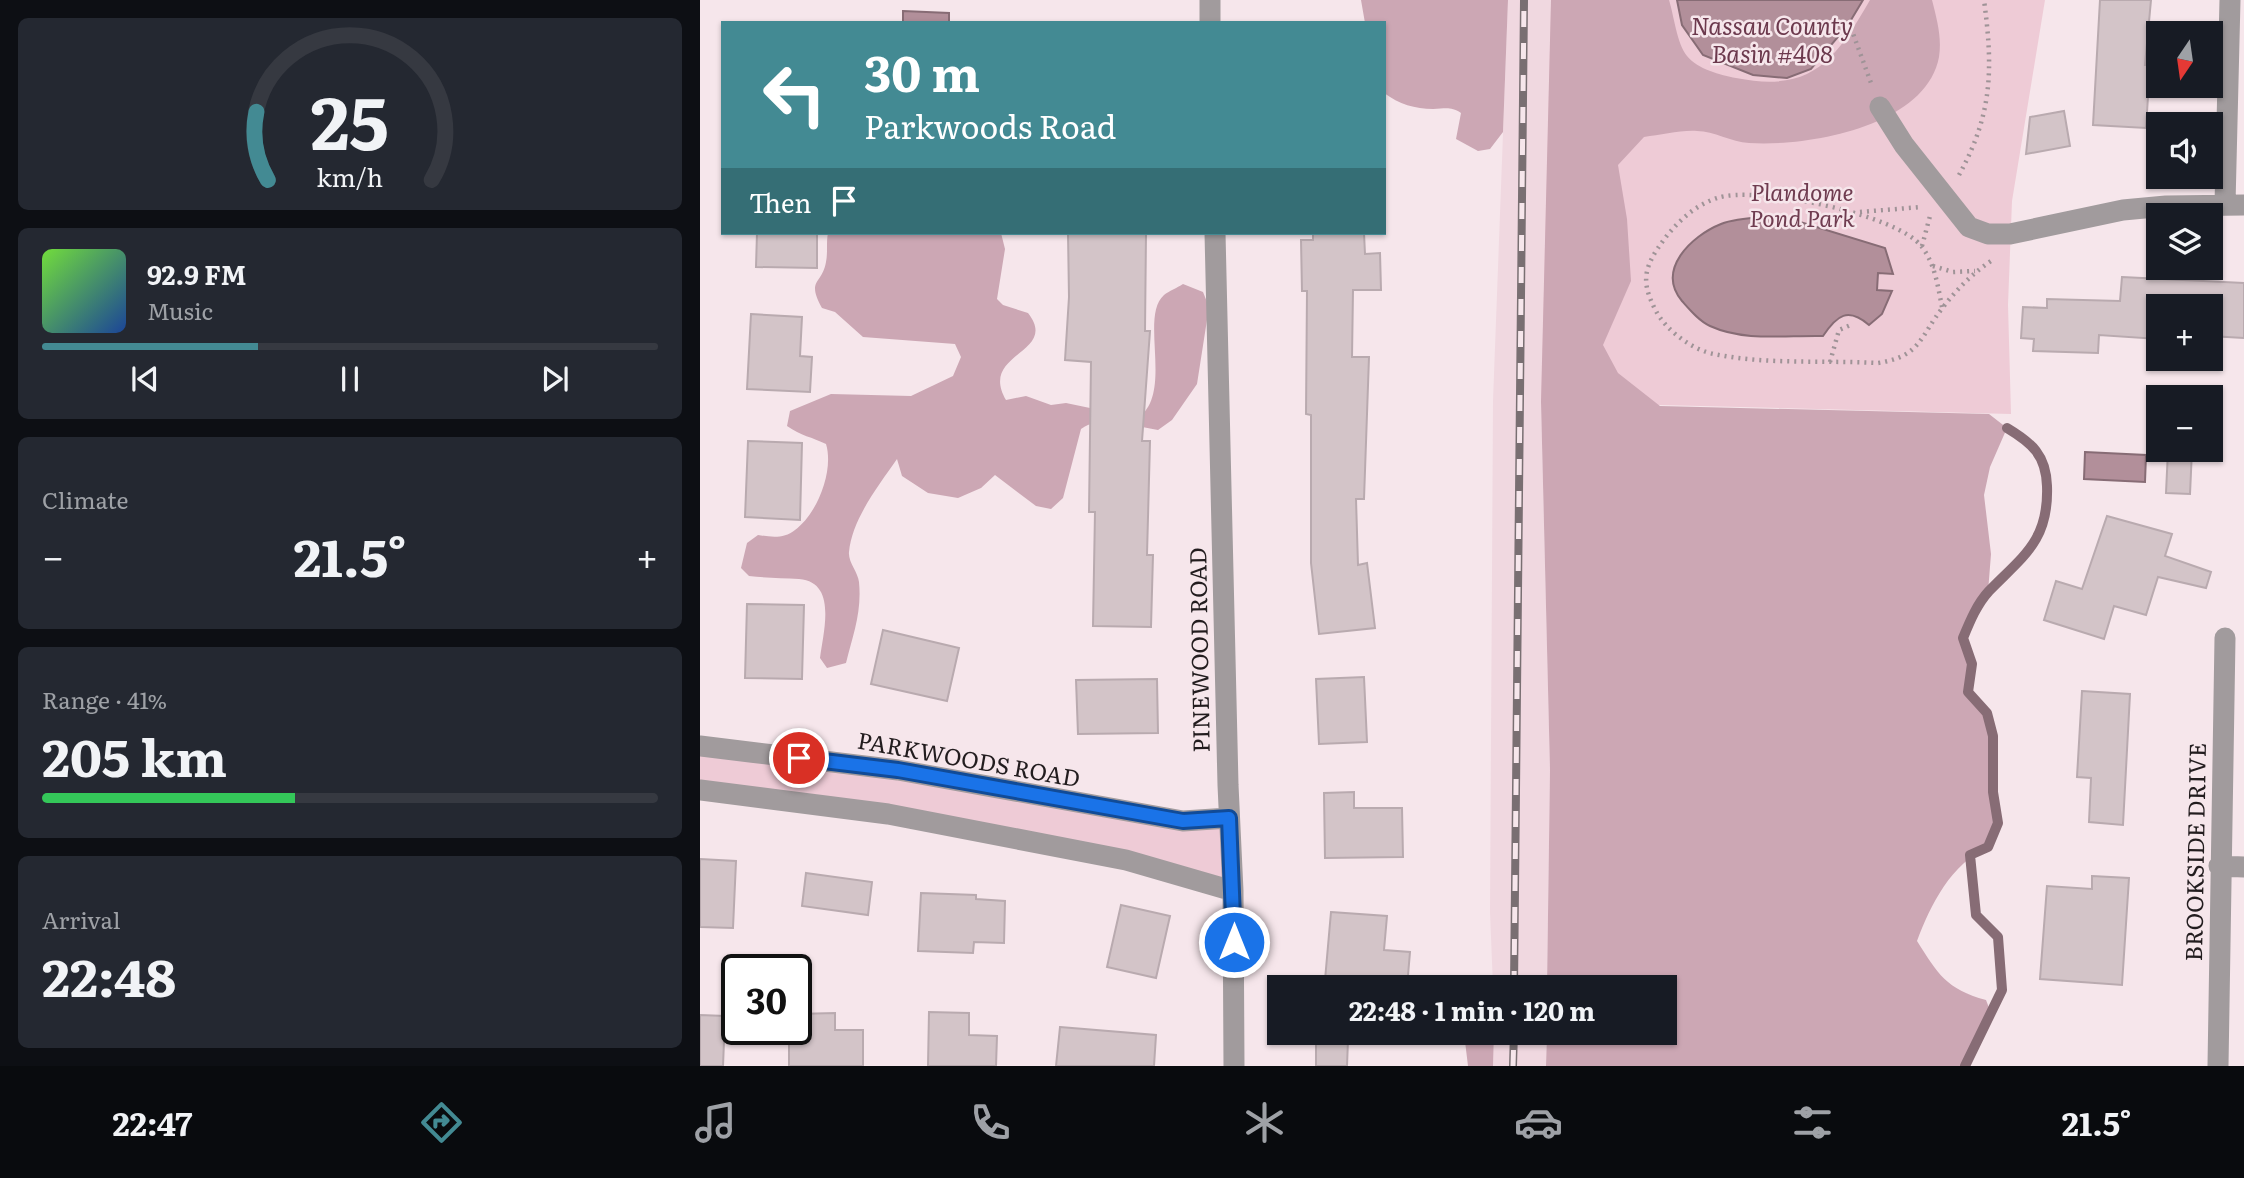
<!DOCTYPE html>
<meta charset="utf-8">
<style>
:root{--surface:#171b24;--page:#242831;--text:#f1f3f6;--muted:#9ea1a6;--line:#363941;--accent:#438a93}
body{margin:0;font-family:Literata,serif;background:var(--page);color:var(--text);height:100vh;display:flex;flex-direction:column;font-size:26px;white-space:nowrap}
*{box-sizing:border-box;margin:0}
p{font-size:23px;color:var(--muted)}
.icon{flex:none;width:38px;height:38px;fill:none;stroke:currentColor;stroke-width:2;stroke-linecap:round;stroke-linejoin:round}
.map{position:relative;flex:1;overflow:hidden}
.sheet{display:flex;flex-direction:column;gap:18px;padding:18px;background:#0d0f14;width:700px}
.sheet>*{flex:none}
.hud{position:absolute;left:21px;top:21px;width:665px;height:214px;border-radius:0px;box-shadow:0 2px 5px #0004;background:#438a93;color:#fff;overflow:hidden}
.needle{width:46px;rotate:193deg}
.tools{position:absolute;left:1446px;top:21px;display:grid;gap:14px}
.tools a{display:grid;place-items:center;width:77px;height:77px;border-radius:0px;background:var(--surface);box-shadow:0 2px 5px #0004;font-size:35px}
.speed{position:absolute;left:21px;top:954px;display:flex;gap:14px;font-size:35px;font-weight:700;text-align:center}
.speed>*{display:grid;place-content:center;width:91px;height:91px;border-radius:50%;background:var(--surface);box-shadow:0 2px 5px #0004;line-height:1}
.speed .limit{border:4px solid #111;border-radius:10px;background:#fff;color:#111}
.pin{position:absolute;display:grid;place-items:center;width:60px;height:60px;color:#fff;margin:-30px;border:4px solid #fff;border-radius:50%;box-shadow:0 2px 7px #0007}
.me{position:absolute;width:77px;margin:-38px;rotate:0deg;stroke-linejoin:round;filter:drop-shadow(0 0 5px #0008)}
.turn{display:flex;align-items:center;gap:24px;height:147px;padding:0 28px;font-size:32px}
.turn .icon{width:91px;height:91px;stroke-width:2.5}
.turn b{display:block;font-size:49px;line-height:60px}
.then{display:flex;align-items:center;height:66px;padding:0 28px;background:#0003;gap:14px;font-size:26px}
.big{font-size:52px;font-weight:700;line-height:1.1}
.sheet .tile{flex:1;display:flex;flex-direction:column;justify-content:center;gap:10px;min-width:0;padding:0 24px;border-radius:10px;background:var(--page)}
.sheet .dial{align-items:center;gap:0}
.dial svg{height:182px;overflow:visible;fill:none;stroke:var(--line);stroke-width:7;stroke-linecap:round;text-anchor:middle}
.dial text{fill:var(--text);stroke:none}
.song{display:flex;align-items:center;gap:21px}
.cover{width:84px;height:84px;border-radius:10px;background:linear-gradient(135deg,hsl(100 70% 55%),hsl(220 70% 35%))}
.played{height:7px;border-radius:4px;background:linear-gradient(90deg,var(--accent) 35%,var(--line) 35%)}
.keys{display:flex;justify-content:space-around;direction:ltr}
.heat{display:flex;justify-content:space-between;align-items:center;font-size:38px;direction:ltr}
.charge{height:10px;border-radius:5px;background:linear-gradient(90deg,#34c759 41%,var(--line) 0)}
.trip{position:absolute;left:567px;top:975px;width:410px;height:70px;border-radius:0px;background:var(--surface);box-shadow:0 2px 5px #0004;font-weight:700;line-height:70px;text-align:center}
.menu{display:flex;height:112px;justify-content:space-around;align-items:center;background:#090b0e;color:var(--muted)}
.menu .icon{width:49px;height:49px}
.menu .active{color:var(--accent)}
.menu b{font-size:32px;color:var(--text)}
main{display:flex;flex:1;min-height:0}
.map>svg:first-child{display:block}
</style>
<main>
<section class="sheet">
<div class="tile dial"><svg viewBox="0 0 100 80">
<path d="M14 69A42 42 0 1 1 86 69"/>
<path d="M14 69A42 42 0 0 1 9 39" stroke="#438a93"/>
<text x="50" y="56" font-size="32" font-weight="700">25</text>
<text x="50" y="72" font-size="11">km/h</text>
</svg></div>
<div class="tile">
<div class="song"><i class="cover"></i><div><b>92.9 FM</b><p>Music</p></div></div>
<div class="played"></div>
<div class="keys"><svg class="icon" aria-label="previous" viewBox="0 0 24 24"><path d="M18 5L8 12l10 7zM5 5v14"/></svg><svg class="icon" aria-label="pause" viewBox="0 0 24 24"><path d="M8 5v14M16 5v14"/></svg><svg class="icon" aria-label="next" viewBox="0 0 24 24"><path d="M6 5l10 7-10 7zM19 5v14"/></svg></div>
</div>
<div class="tile"><p>Climate</p>
<div class="heat"><a>−</a><b class="big">21.5°</b><a>+</a></div>
</div>
<div class="tile"><p>Range · 41%</p><b class="big">205 km</b><div class="charge"></div></div>
<div class="tile"><p>Arrival</p><b class="big">22:48</b></div>
</section>
<div class="map">
<svg width="1544" height="1066" viewBox="0 0 1544 1066">
<rect width="100%" height="100%" fill="#f6e6eb"/>
<!-- built -->
<path fill="#f0d8e0" d="M 808,0 L 851,0 L 841,402 L 850,770 L 847,987 L 793,987 L 790,912 L 793,401 Z
M 794,1033 L 847,1033 L 846,1066 L 793,1066 Z"/>
<!-- green -->
<path fill="#eecbd6" d="M 851,0 L 1345,0 L 1312,201 L 1308,305 L 1311,414 L 841,402 Z
M 0,746 L 529,818 L 533,891 L 426,860 L 0,790 Z"/>
<!-- forest -->
<path fill="#cca7b4" d="M 661,0 L 808,0 L 803,132 L 790,149 L 778,151 L 756,139 L 761,113 C 750,106 745,109 733,109 C 715,109 699,104 684,93 L 684,23 L 665,23 Z
M 851,0 L 969,0 C 974,16 977,44 987,56 C 997,69 1021,75 1036,78 C 1111,93 1135,61 1170,0 L 1232,0 C 1237,20 1242,37 1239,57 C 1226,127 1106,147 1049,143 C 1031,142 1014,131 997,131 C 980,130 961,135 944,137 L 918,165 L 927,219 L 931,281 L 903,345 L 918,373 L 960,406 L 1289,414 L 1307,428 L 1290,467 L 1284,495 L 1291,554 L 1288,592 L 1274,613 L 1263,638 L 1272,664 L 1268,692 L 1287,713 L 1293,736 L 1293,792 L 1298,823 L 1288,847 C 1251,864 1231,904 1217,941 C 1238,974 1246,989 1286,1000 L 1291,1013 L 1265,1066 L 846,1066 L 847,1033 L 964,1032 L 964,987 L 847,987 L 850,770 L 841,402 Z
M 128,233 L 301,233 L 305,249 L 297,299 L 303,305 L 328,313 C 360,354 278,352 306,400 L 326,396 L 351,405 L 366,403 L 438,418 C 474,393 439,317 464,295 C 469,291 477,288 483,284 L 503,292 L 509,307 L 497,384 L 472,420 L 458,430 C 430,426 407,412 381,429 L 363,498 L 351,509 L 336,506 L 295,475 L 281,488 L 258,498 L 228,493 L 202,476 L 197,459 C 179,485 152,519 149,552 C 148,562 158,572 159,582 C 162,612 153,635 146,663 L 127,668 L 120,658 C 123,633 138,582 99,579 C 82,578 66,578 49,576 L 41,568 L 47,543 L 58,535 C 71,537 84,539 95,530 C 118,513 134,470 126,444 C 112,437 101,436 87,426 L 90,411 L 131,394 L 211,396 L 253,376 L 261,357 L 255,344 L 163,337 L 135,312 L 122,308 C 106,279 122,285 126,262 C 128,252 126,242 128,233 Z
M 764,1033 L 794,1033 L 793,1066 L 768,1066 Z"/>
<!-- water -->
<path fill="#b28f9a" stroke="#876c75" stroke-width="2" d="M 977,0 L 1163,0 L 1148,25 L 1111,69 L 1087,78 L 1053,75 L 1003,55 L 982,25 Z
M 203,11 L 249,13 L 249,23 L 203,23 Z
M 1064,217 L 1084,217 L 1185,248 L 1193,274 L 1178,273 L 1177,290 L 1192,291 L 1182,314 L 1169,325 C 1148,307 1137,315 1123,336 C 1086,335 1045,342 1010,326 C 999,321 990,310 982,301 C 956,270 991,236 1021,224 C 1034,219 1050,218 1064,217 Z
M 1385,452 L 1446,455 L 1445,482 L 1384,479 Z"/>
<g fill="none" stroke-linecap="round" stroke-linejoin="round">
<!-- stream -->
<path stroke="#876c75" stroke-width="10" d="M 1265,1066 L 1302,990 L 1298,937 L 1276,915 L 1270,855 L 1288,847 L 1298,823 L 1293,792 L 1293,736 L 1287,713 L 1268,692 L 1272,664 L 1263,638 C 1270,621 1277,604 1289,591 C 1323,556 1349,541 1347,486 C 1346,455 1332,443 1307,428"/>
</g>
<!-- building -->
<path fill="#d3c4c8" stroke="#b9aaaf" stroke-width="2" d="M 1400,0 L 1451,0 L 1445,65 L 1450,65 L 1446,128 L 1393,125 Z
M 1364,111 L 1370,146 L 1326,154 L 1330,117 Z
M 57,233 L 117,233 L 117,268 L 56,267 Z
M 368,233 L 446,233 L 445,331 L 450,331 L 442,441 L 450,441 L 447,555 L 453,555 L 451,627 L 393,626 L 395,512 L 389,512 L 391,362 L 365,360 L 369,297 Z
M 613,233 L 664,233 L 665,254 L 680,253 L 681,290 L 653,290 L 652,357 L 669,357 L 664,499 L 656,499 L 658,565 L 667,563 L 675,628 L 619,634 L 611,563 L 611,415 L 606,414 L 607,291 L 602,291 L 601,240 L 613,240 Z
M 1422,277 L 1544,283 L 1544,338 L 1510,336 L 1511,306 L 1458,306 L 1458,339 L 1399,335 L 1398,353 L 1333,351 L 1334,339 L 1321,338 L 1323,307 L 1347,308 L 1347,299 L 1420,301 Z
M 51,314 L 102,317 L 100,356 L 112,357 L 110,392 L 47,389 Z
M 48,441 L 102,443 L 100,520 L 45,517 Z
M 1468,450 L 1492,450 L 1490,494 L 1466,493 Z
M 1407,516 L 1472,534 L 1465,556 L 1511,572 L 1506,588 L 1458,577 L 1446,615 L 1414,606 L 1404,639 L 1344,620 L 1356,581 L 1382,589 Z
M 47,604 L 104,605 L 102,679 L 45,678 Z
M 183,630 L 259,648 L 247,701 L 171,684 Z
M 664,677 L 667,742 L 619,744 L 616,679 Z
M 457,679 L 458,733 L 378,734 L 376,680 Z
M 1382,691 L 1430,694 L 1423,825 L 1389,822 L 1391,778 L 1377,777 Z
M 654,792 L 654,808 L 702,808 L 703,857 L 625,858 L 624,793 Z
M 0,859 L 36,861 L 33,928 L 0,927 Z
M 106,873 L 172,882 L 168,915 L 102,906 Z
M 1392,876 L 1429,878 L 1422,985 L 1340,979 L 1347,886 L 1392,889 Z
M 221,893 L 276,895 L 276,899 L 305,901 L 304,943 L 274,942 L 273,953 L 218,951 Z
M 421,905 L 470,916 L 456,978 L 407,967 Z
M 631,912 L 687,916 L 684,950 L 710,952 L 707,987 L 625,980 Z
M 229,1012 L 269,1013 L 269,1035 L 297,1036 L 296,1066 L 228,1066 Z
M 135,1013 L 135,1030 L 163,1030 L 163,1066 L 89,1066 L 89,1029 L 96,1029 L 96,1014 Z
M 0,1015 L 25,1016 L 23,1066 L 0,1066 Z
M 360,1027 L 456,1035 L 454,1066 L 356,1066 Z
M 616,1040 L 648,1040 L 647,1066 L 616,1066 Z"/>
<g fill="none" stroke-linecap="round" stroke-linejoin="round">
<!-- path -->
<path stroke="#9f9397" stroke-width="4.5" stroke-dasharray="2 5" stroke-linecap="butt" d="M 1151,28 L 1171,83
M 1259,175 C 1293,113 1293,68 1284,0
M 1160,212 L 1221,207
M 1222,246 L 1230,216
M 1233,266 L 1253,272 L 1275,271
M 1242,307 C 1238,287 1235,264 1222,247 C 1198,214 1055,185 1017,198 C 992,206 972,227 958,248 C 942,272 943,286 956,311 C 966,330 992,350 1014,354 C 1067,365 1124,360 1178,363 C 1222,356 1219,337 1244,306 C 1257,289 1273,273 1291,261
M 1130,362 L 1139,330 L 1153,324"/>
<!-- street -->
<path stroke="#a19b9d" stroke-width="21" d="M 510,0 L 510,23
M 1180,107 L 1204,145 L 1269,227 L 1288,234 L 1310,234 L 1423,210 L 1466,206 L 1544,205
M 1525,204 L 1530,0
M 515,233 L 528,785 L 533,891 L 534,1066
M 0,746 L 198,770 L 483,821 L 529,818
M 0,790 L 188,814 L 426,860 L 533,891
M 1519,866 L 1544,867
M 1518,1066 L 1525,638"/>
<defs>
<path id="rail" d="M 814,987 L 824,0
M 813,1066 L 814,1032"/>
</defs>
<!-- rail casing -->
<use href="#rail" stroke="#796f72" stroke-width="8"/>
<!-- rail -->
<use href="#rail" stroke="#f6e6eb" stroke-width="5" stroke-dasharray="16" stroke-linecap="butt"/>
</g>
<g fill="none" stroke-linecap="round" stroke-linejoin="round">
<defs>
<path id="route" d="M 99,758 L 198,770 L 483,821 L 529,818 L 534,942"/>
</defs>
<!-- route casing -->
<use href="#route" stroke="#114b97" stroke-width="18"/>
<!-- route -->
<use href="#route" stroke="#1a73e8" stroke-width="12"/>
</g>
<g text-anchor="middle" dominant-baseline="central" stroke-width="5" stroke-linejoin="round" paint-order="stroke">
<!-- park labels -->
<g font-size="23" font-style="italic" fill="#6f3c50" stroke="#f6e6eb">
<text x="1102" y="191">Plandome<tspan x="1102" dy="26">Pond Park</tspan></text>
</g>
<!-- street labels -->
<g font-size="23" fill="#221c1e" stroke="#f6e6eb">
<text transform="translate(498 650) rotate(-91)">PINEWOOD ROAD</text>
<text transform="translate(269 758) rotate(10)">PARKWOODS ROAD</text>
<text transform="translate(1494 852) rotate(-89)">BROOKSIDE DRIVE</text>
</g>
<!-- water labels -->
<g font-size="24" font-style="italic" fill="#6c394d" stroke="#f6e6eb">
<text x="1072" y="24">Nassau County<tspan x="1072" dy="28">Basin #408</tspan></text>
</g>
</g>
</svg>
<div class="tools">
<a><svg class="needle" viewBox="-14 -14 28 28"><path d="M0-13l5 13h-10z" fill="#e53935"/><path d="M0 13l5-13h-10z" fill="#9ea1a6"/></svg></a>
<a><svg class="icon" aria-label="sound" viewBox="0 0 24 24"><path d="M4 9h4l5-4v14l-5-4H4zM17 9q2 3 0 6"/></svg></a>
<a><svg class="icon" aria-label="layers" viewBox="0 0 24 24"><path d="M12 4l9 5-9 5-9-5zM3 14l9 5 9-5"/></svg></a>
<a>+</a>
<a>−</a>
</div>
<div class="speed"><div class="limit">30</div></div>
<div class="pin" style="left:99px;top:758px;background:#d93025"><svg class="icon" aria-label="arrive" viewBox="0 0 24 24"><path d="M6 21V4h12l-3 4 3 4H6"/></svg></div>
<svg class="me" style="left:534px;top:942px" viewBox="-20 -20 40 40"><circle r="17" fill="#1a73e8" stroke="#fff" stroke-width="3"/><path d="M0-11L8 9 0 5-8 9z" fill="#fff"/></svg>
<div class="trip">22:48 · 1 min · 120 m</div>
<div class="hud">
<div class="turn"><svg class="icon" aria-label="left" viewBox="0 0 24 24"><path d="M17 20v-9H6M10 6l-5 5 5 5"/></svg><div><b>30 m</b>Parkwoods Road</div></div>
<div class="then">Then<svg class="icon" aria-label="arrive" viewBox="0 0 24 24"><path d="M6 21V4h12l-3 4 3 4H6"/></svg></div>
</div>
</div>
</main>
<nav class="menu">
<b>22:47</b>
<svg class="icon active" aria-label="directions" viewBox="0 0 24 24"><path d="M12 3l9 9-9 9-9-9zM9 14v-3h6M13 9l2 2-2 2"/></svg>
<svg class="icon" aria-label="music" viewBox="0 0 24 24"><path d="M9 18V5l10-2v13"/><circle cx="6" cy="18" r="3"/><circle cx="16" cy="16" r="3"/></svg>
<svg class="icon" aria-label="phone" viewBox="0 0 24 24"><path d="M5 4h4l2 5-3 2q2 4 5 5l2-3 5 2v4C11 20 4 13 5 4z"/></svg>
<svg class="icon" aria-label="climate" viewBox="0 0 24 24"><path d="M12 3v18M4 7l16 10M4 17L20 7"/></svg>
<svg class="icon" aria-label="car" viewBox="0 0 24 24"><path d="M5 17H2v-5l4-1 3-4h7l3 4 3 1v5h-3M9 17h6M6 11h13"/><circle cx="7" cy="17" r="2"/><circle cx="17" cy="17" r="2"/></svg>
<svg class="icon" aria-label="filters" viewBox="0 0 24 24"><path d="M4 7h16M4 17h16"/><circle cx="9" cy="7" r="2"/><circle cx="15" cy="17" r="2"/></svg>
<b>21.5°</b>
</nav>
